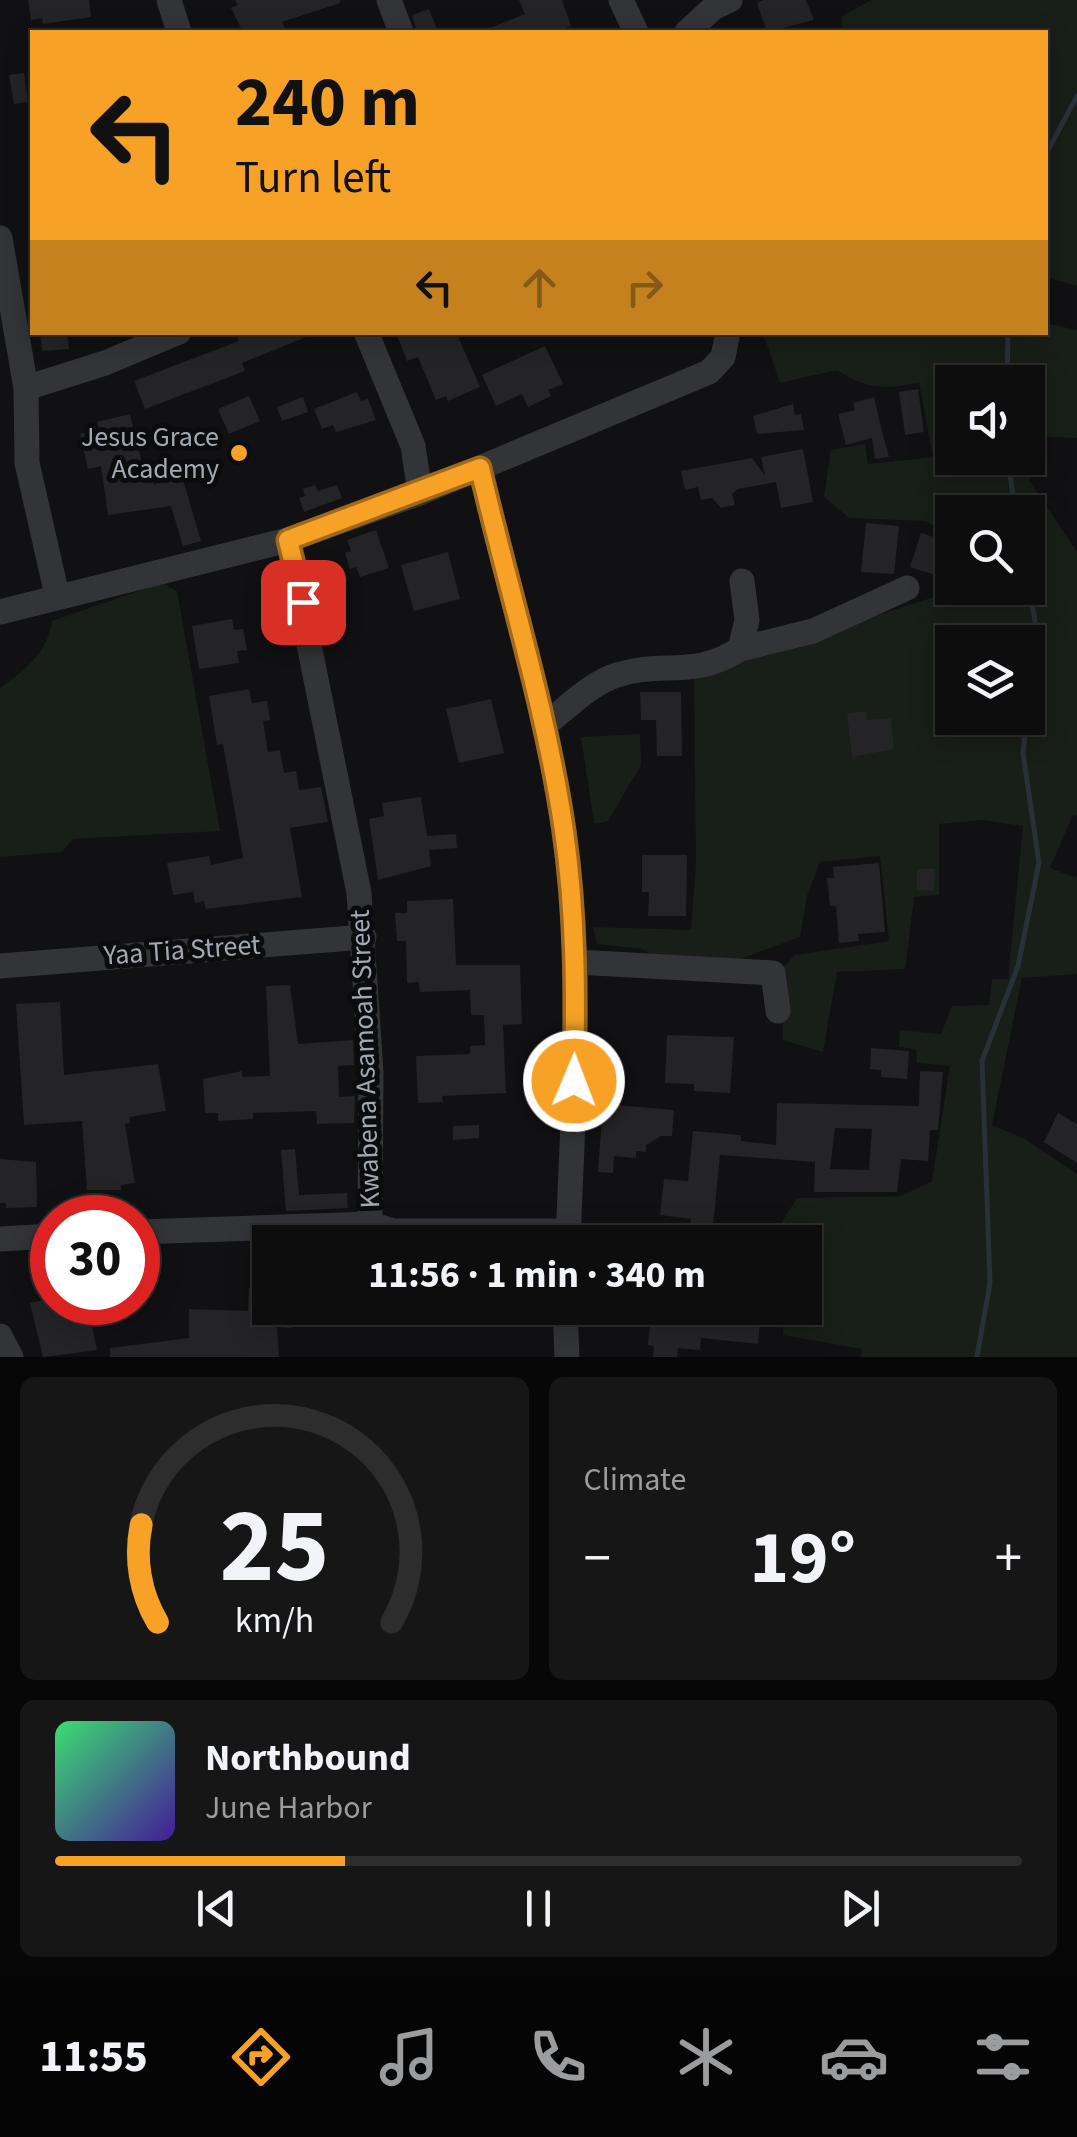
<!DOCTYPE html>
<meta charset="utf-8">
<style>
:root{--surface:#0d0d0e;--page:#161617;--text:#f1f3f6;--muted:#9a9c9e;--line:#2d2d2e;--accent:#f7a226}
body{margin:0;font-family:"Source Sans 3",sans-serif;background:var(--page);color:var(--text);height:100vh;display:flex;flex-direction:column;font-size:38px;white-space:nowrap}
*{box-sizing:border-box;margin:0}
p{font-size:32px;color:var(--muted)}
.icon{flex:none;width:55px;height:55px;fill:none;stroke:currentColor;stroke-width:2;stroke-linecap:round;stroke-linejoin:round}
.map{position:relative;height:1357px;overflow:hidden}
.details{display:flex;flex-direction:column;gap:20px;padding:20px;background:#070708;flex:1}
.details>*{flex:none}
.banner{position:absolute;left:30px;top:30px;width:1018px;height:305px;border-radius:0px;box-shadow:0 5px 25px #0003,0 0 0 2px var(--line);background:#f7a226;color:#111;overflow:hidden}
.fabs{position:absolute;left:935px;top:365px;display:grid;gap:20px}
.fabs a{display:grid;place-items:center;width:110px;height:110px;border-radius:0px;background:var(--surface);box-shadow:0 5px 25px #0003,0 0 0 2px var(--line);font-size:50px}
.speed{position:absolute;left:30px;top:1195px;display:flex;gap:20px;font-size:50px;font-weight:700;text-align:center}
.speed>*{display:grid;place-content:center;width:130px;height:130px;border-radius:50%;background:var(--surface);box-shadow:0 5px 25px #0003,0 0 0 2px var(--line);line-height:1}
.speed .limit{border:15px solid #d22;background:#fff;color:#111}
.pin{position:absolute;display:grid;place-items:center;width:85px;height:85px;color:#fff;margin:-42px;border-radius:20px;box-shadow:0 5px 15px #0006}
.me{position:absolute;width:110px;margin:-55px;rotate:1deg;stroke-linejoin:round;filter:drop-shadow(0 0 8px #0008)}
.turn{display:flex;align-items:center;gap:35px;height:210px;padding:0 40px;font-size:45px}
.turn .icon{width:130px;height:130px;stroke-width:2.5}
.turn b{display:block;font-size:70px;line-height:85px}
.lanes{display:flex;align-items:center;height:95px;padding:0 40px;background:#0003;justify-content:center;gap:50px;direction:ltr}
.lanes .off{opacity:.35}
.big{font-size:75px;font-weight:700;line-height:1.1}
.details .tile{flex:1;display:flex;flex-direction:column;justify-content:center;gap:15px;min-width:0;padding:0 35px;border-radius:15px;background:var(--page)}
.details .dial{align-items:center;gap:0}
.dial svg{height:260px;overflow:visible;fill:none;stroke:var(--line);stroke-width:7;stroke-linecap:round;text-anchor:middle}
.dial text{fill:var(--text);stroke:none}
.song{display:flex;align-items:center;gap:30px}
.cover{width:120px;height:120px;border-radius:15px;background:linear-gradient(135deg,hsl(140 70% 55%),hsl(260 70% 35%))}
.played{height:10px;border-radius:5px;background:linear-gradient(90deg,var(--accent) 30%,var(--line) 30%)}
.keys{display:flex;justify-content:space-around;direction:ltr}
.heat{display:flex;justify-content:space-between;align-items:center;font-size:55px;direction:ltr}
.details .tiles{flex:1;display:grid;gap:20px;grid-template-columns:1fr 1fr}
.tile:last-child{grid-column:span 2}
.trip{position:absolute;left:252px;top:1225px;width:570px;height:100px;border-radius:0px;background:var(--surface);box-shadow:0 5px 25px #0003,0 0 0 2px var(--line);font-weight:700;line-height:100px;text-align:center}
.dock{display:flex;height:160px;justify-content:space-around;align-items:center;background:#050506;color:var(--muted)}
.dock .icon{width:70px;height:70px}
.dock .active{color:var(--accent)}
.dock b{font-size:45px;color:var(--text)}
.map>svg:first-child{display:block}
</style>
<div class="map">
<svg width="1077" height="1357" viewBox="0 0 1077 1357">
<rect width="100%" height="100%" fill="#111113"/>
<!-- green -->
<path fill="#181e18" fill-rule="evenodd" d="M 871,0 L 1077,0 L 1077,286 L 1045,277 L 1045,32 L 843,32 L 841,17 Z
M 1045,323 L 1077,330 L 1077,438 L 1045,437 L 1029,480 L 1077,552 L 1077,816 L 1073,815 L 1050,868 L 1077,878 L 1077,974 L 1022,978 L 992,1125 L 1025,1139 L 1077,1174 L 1077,1357 L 861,1357 L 862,1349 L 783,1335 L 782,1308 L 805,1308 L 805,1242 L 779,1242 L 778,1228 L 797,1198 L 901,1196 L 932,1181 L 950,1066 L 917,1063 L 916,1049 L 899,1047 L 900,1030 L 941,1034 L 952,1006 L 989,1005 L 992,979 L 1008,979 L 1023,826 L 983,820 L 939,824 L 939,895 L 914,897 L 905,969 L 837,972 L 823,1052 L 783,1040 L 783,967 L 795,955 L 889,941 L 880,856 L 820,862 L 807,896 L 800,937 L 730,963 L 662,962 L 642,949 L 597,944 L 593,927 L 691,930 L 696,863 L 694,674 L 962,588 L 1028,588 L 1028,512 L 952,512 L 952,536 L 925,521 L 849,518 L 824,497 L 831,450 L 865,444 L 868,464 L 933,457 L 919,383 C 886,389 866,390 837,370 L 780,383 L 763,333 L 1045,332 ZM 952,382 L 1028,382 L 1028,458 L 952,458 ZM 952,642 L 1028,642 L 1028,718 L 952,718 Z
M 162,583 L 177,591 L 220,831 L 73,839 L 62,852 L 0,857 L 0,688 C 25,670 47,653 52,621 Z
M 640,734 L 641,765 L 608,821 L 594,824 L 581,737 Z"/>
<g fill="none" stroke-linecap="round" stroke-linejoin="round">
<!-- stream -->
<path stroke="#273137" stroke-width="5" d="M 1045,156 L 1077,96
M 1007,382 L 1008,332
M 1007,458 L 1016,512
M 1028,579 L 1037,634 L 1028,713
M 977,1357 L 990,1283 L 982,1061 L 1018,966 L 1039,863 L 1023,753 L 1027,718"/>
</g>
<!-- building -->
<path fill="#242427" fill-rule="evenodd" d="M 28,0 L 89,0 L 91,17 L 43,24 L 42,18 L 31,20 Z
M 235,0 L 340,0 L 340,3 L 282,22 L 285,28 L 274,32 L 243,32 L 231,8 L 238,5 Z
M 519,0 L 562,0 L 571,26 L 553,32 L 480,32 L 525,14 Z
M 764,0 L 806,0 L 814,20 L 767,32 L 757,3 Z
M 429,9 L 438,32 L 417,32 L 412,15 Z
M 24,73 L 28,102 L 14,104 L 9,75 Z
M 40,332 L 67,332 L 69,349 L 42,351 Z
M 235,332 L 316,333 L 242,363 L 245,371 L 145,409 L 134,381 L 239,341 Z
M 396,332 L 456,332 L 480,387 L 448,401 L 446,396 L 436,400 L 418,357 L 407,361 Z
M 545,346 L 563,384 L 548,390 L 551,396 L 528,407 L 522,394 L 496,406 L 482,375 Z
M 918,389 L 924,432 L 905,435 L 899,392 Z
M 357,392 L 361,401 L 368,399 L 376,420 L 336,432 L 333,425 L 322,429 L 314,409 Z
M 249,396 L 260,421 L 229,434 L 218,409 Z
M 303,397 L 308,412 L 282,421 L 277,407 Z
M 874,397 L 883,435 L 889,457 L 875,459 L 872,438 L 846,445 L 838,414 L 855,410 L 853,403 Z
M 793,404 L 795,415 L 801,414 L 804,430 L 757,434 L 753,416 Z
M 130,414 L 143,468 L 152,467 L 154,485 L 181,473 L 201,541 L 183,546 L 171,506 L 108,515 L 101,466 L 88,469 L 80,434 L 99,429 L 97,422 Z
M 803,449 L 813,502 L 781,508 L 776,482 L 738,489 L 732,494 L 735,505 L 721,508 L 712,498 L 701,500 L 698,487 L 685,490 L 681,471 L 752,458 L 765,476 L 761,457 Z
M 315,485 L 318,491 L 337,485 L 342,498 L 304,512 L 299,498 L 305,496 L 303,489 Z
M 866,523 L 899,526 L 894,574 L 861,572 Z
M 376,530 L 389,568 L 360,577 L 356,567 L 350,569 L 345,553 L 351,551 L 347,540 Z
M 921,533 L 952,543 L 950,575 L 940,572 L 938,576 L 910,567 Z
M 448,552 L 460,599 L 414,611 L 401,565 Z
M 232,619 L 234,630 L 243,629 L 247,650 L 237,651 L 239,663 L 199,669 L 192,626 Z
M 249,689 L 252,703 L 267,701 L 270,720 L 263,721 L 268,752 L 280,750 L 284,773 L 296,771 L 299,790 L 321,787 L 328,822 L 290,828 L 302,897 L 206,909 L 204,901 L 195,903 L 193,892 L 173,895 L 167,863 L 209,856 L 211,865 L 243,858 L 223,744 L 217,745 L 209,696 Z
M 640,692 L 681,692 L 682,756 L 657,756 L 656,720 L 641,720 Z
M 491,699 L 504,753 L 459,763 L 446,709 Z
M 866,711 L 867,720 L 891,718 L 894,749 L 852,757 L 847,713 Z
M 421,797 L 427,836 L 456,834 L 457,848 L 429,850 L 431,866 L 378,880 L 369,819 L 384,816 L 382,803 Z
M 642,855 L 687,855 L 686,916 L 648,916 L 649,892 L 642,892 Z
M 879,863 L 885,932 L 858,934 L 859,941 L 839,943 L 836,906 L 830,906 L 827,878 L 834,878 L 833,867 Z
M 917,869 L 935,869 L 934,891 L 917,890 Z
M 453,899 L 456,965 L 520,965 L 522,1024 L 503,1025 L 506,1093 L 442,1096 L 443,1102 L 418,1103 L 416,1056 L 470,1054 L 470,1046 L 485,1045 L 484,1015 L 471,1015 L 470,990 L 420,992 L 419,982 L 407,983 L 406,941 L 397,941 L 395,913 L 407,913 L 407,901 Z
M 290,985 L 298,1044 L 353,1040 L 354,1065 L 338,1066 L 339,1097 L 355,1096 L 354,1123 L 317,1124 L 316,1111 L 253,1113 L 253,1119 L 218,1121 L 218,1113 L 205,1113 L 203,1079 L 242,1071 L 242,1077 L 270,1076 L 266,986 Z
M 60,1002 L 64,1075 L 158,1064 L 166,1111 L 129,1117 L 130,1123 L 125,1124 L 135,1183 L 121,1185 L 121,1190 L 87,1190 L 82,1121 L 24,1125 L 16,1004 Z
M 667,1035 L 734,1037 L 730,1093 L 694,1091 L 694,1084 L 665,1083 Z
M 871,1048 L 909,1051 L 907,1079 L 881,1077 L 881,1070 L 870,1069 Z
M 920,1071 L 943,1072 L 938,1130 L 930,1130 L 928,1161 L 901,1159 L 897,1192 L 814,1192 L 815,1162 L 720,1155 L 712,1236 L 690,1235 L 691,1219 L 660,1215 L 664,1179 L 688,1181 L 693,1131 L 741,1135 L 741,1141 L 776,1145 L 777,1103 L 919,1106 ZM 835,1128 L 872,1129 L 869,1170 L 830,1169 Z
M 603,1104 L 674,1110 L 672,1136 L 661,1136 L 646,1145 L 646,1152 L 636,1151 L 636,1158 L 614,1156 L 613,1173 L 598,1172 Z
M 1058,1113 L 1077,1124 L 1077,1163 L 1044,1142 Z
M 479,1125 L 479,1138 L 453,1140 L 453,1126 Z
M 295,1149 L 299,1195 L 347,1193 L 348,1208 L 286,1211 L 281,1150 Z
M 0,1159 L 36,1162 L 37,1207 L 6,1208 L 6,1203 L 0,1203 Z
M 249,1288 L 270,1289 L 270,1308 L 347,1308 L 345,1322 L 292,1318 L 291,1328 L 277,1327 L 279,1357 L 110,1357 L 110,1348 L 189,1338 L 189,1309 L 248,1311 Z
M 52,1298 L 52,1302 L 87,1302 L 97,1350 L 43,1357 L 30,1303 Z
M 442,1308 L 470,1308 L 469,1323 L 441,1322 Z
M 651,1312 L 760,1319 L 758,1344 L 701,1338 L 700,1350 L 678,1348 L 677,1357 L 653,1357 L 654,1346 L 648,1345 Z"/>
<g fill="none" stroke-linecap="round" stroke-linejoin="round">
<!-- minor -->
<path stroke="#323438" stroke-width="25" d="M 169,0 L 179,32
M 389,0 L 401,32
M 621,0 L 636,32
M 687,32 L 713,8 L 730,0
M 0,238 L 26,388 L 27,463 L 57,595
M 366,332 L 413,446 L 420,493
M 26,388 L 105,363 L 179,332
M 480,468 C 508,589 547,709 564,832 C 584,968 573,1106 568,1242
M 288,540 L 359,893 L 371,1072 L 370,1224
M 0,612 L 288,540 L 420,493 L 709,372 L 723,357 L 728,332
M 740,649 L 813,631 L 907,588
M 545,725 C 567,708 591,683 617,675 C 663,660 694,679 740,649 L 747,620 L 742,581
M 577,962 L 773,973 L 778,1011
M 0,966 L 364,937
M 138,1232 L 370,1224 L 393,1231 L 568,1231
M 0,1239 L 52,1236
M 565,1308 L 567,1357
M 0,1336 L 11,1357"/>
</g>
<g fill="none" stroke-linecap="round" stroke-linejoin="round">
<defs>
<path id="route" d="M 303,602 L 288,540 L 480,468 C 508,589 546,708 564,831 C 576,914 576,997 574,1081"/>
</defs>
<!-- route casing -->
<use href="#route" stroke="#a16919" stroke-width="25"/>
<!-- route -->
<use href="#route" stroke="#f7a226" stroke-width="18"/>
</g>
<!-- markers -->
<circle fill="#f7a226" stroke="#0c0c0e" stroke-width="4" cx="239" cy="453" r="10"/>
<g text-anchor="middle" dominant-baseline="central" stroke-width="10" stroke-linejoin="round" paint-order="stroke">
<!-- poi labels -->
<g font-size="28" fill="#a2a9b4" stroke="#0c0c0e" text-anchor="end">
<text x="219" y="437">Jesus Grace<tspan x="219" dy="32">Academy</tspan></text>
</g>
<!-- street labels -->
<g font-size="28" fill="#a2a9b4" stroke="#0c0c0e">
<text transform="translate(182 950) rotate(-4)">Yaa Tia Street</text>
<text transform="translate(365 1059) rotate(-92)">Kwabena Asamoah Street</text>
</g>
</g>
</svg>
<div class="fabs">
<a><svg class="icon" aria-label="sound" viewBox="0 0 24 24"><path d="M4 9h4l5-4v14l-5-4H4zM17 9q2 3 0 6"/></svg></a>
<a><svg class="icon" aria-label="search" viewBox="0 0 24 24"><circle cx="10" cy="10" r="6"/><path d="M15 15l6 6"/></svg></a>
<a><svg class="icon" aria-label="layers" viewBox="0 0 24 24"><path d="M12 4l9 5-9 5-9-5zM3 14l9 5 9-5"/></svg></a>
</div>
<div class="speed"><div class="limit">30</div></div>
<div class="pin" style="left:303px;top:602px;background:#d93025"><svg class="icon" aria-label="arrive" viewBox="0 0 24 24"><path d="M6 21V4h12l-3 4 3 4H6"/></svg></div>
<svg class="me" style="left:574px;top:1081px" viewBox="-20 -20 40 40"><circle r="17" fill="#f7a226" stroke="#fff" stroke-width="3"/><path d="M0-11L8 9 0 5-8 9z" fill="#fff"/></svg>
<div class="trip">11:56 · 1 min · 340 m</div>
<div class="banner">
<div class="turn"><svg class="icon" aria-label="left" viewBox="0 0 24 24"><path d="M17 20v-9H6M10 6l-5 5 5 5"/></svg><div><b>240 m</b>Turn left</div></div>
<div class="lanes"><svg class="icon" aria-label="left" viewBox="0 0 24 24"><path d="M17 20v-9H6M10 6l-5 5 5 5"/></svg><svg class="icon off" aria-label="ahead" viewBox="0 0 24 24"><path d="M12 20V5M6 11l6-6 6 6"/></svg><svg class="icon off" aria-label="right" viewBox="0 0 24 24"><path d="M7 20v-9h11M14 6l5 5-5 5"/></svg></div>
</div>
</div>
<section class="details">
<div class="tiles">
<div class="tile dial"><svg viewBox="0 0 100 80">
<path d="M14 69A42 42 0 1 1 86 69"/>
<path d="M14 69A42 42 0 0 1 9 39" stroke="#f7a226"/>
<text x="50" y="56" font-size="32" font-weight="700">25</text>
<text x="50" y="72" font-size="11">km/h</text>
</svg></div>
<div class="tile"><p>Climate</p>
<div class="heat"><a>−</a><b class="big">19°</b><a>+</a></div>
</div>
<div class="tile">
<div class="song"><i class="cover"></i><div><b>Northbound</b><p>June Harbor</p></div></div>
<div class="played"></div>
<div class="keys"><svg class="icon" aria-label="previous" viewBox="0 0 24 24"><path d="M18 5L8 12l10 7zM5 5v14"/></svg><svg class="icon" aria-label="pause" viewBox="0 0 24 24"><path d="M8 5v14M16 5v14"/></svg><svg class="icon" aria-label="next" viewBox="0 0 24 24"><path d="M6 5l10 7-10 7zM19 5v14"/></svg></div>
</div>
</div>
</section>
<nav class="dock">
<b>11:55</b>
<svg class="icon active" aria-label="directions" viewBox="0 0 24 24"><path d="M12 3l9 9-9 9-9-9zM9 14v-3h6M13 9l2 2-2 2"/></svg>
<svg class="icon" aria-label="music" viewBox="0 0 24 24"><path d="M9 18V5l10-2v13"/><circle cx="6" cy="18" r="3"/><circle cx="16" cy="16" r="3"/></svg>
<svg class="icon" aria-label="phone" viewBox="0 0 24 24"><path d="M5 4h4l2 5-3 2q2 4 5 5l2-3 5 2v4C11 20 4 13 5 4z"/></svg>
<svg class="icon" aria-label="climate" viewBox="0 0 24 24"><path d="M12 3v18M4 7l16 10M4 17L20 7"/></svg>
<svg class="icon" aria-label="car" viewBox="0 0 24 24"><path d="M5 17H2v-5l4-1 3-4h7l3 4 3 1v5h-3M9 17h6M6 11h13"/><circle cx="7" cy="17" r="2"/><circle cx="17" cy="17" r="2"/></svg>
<svg class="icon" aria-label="filters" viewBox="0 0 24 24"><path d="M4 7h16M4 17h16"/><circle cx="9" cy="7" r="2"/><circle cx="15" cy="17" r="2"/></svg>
</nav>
